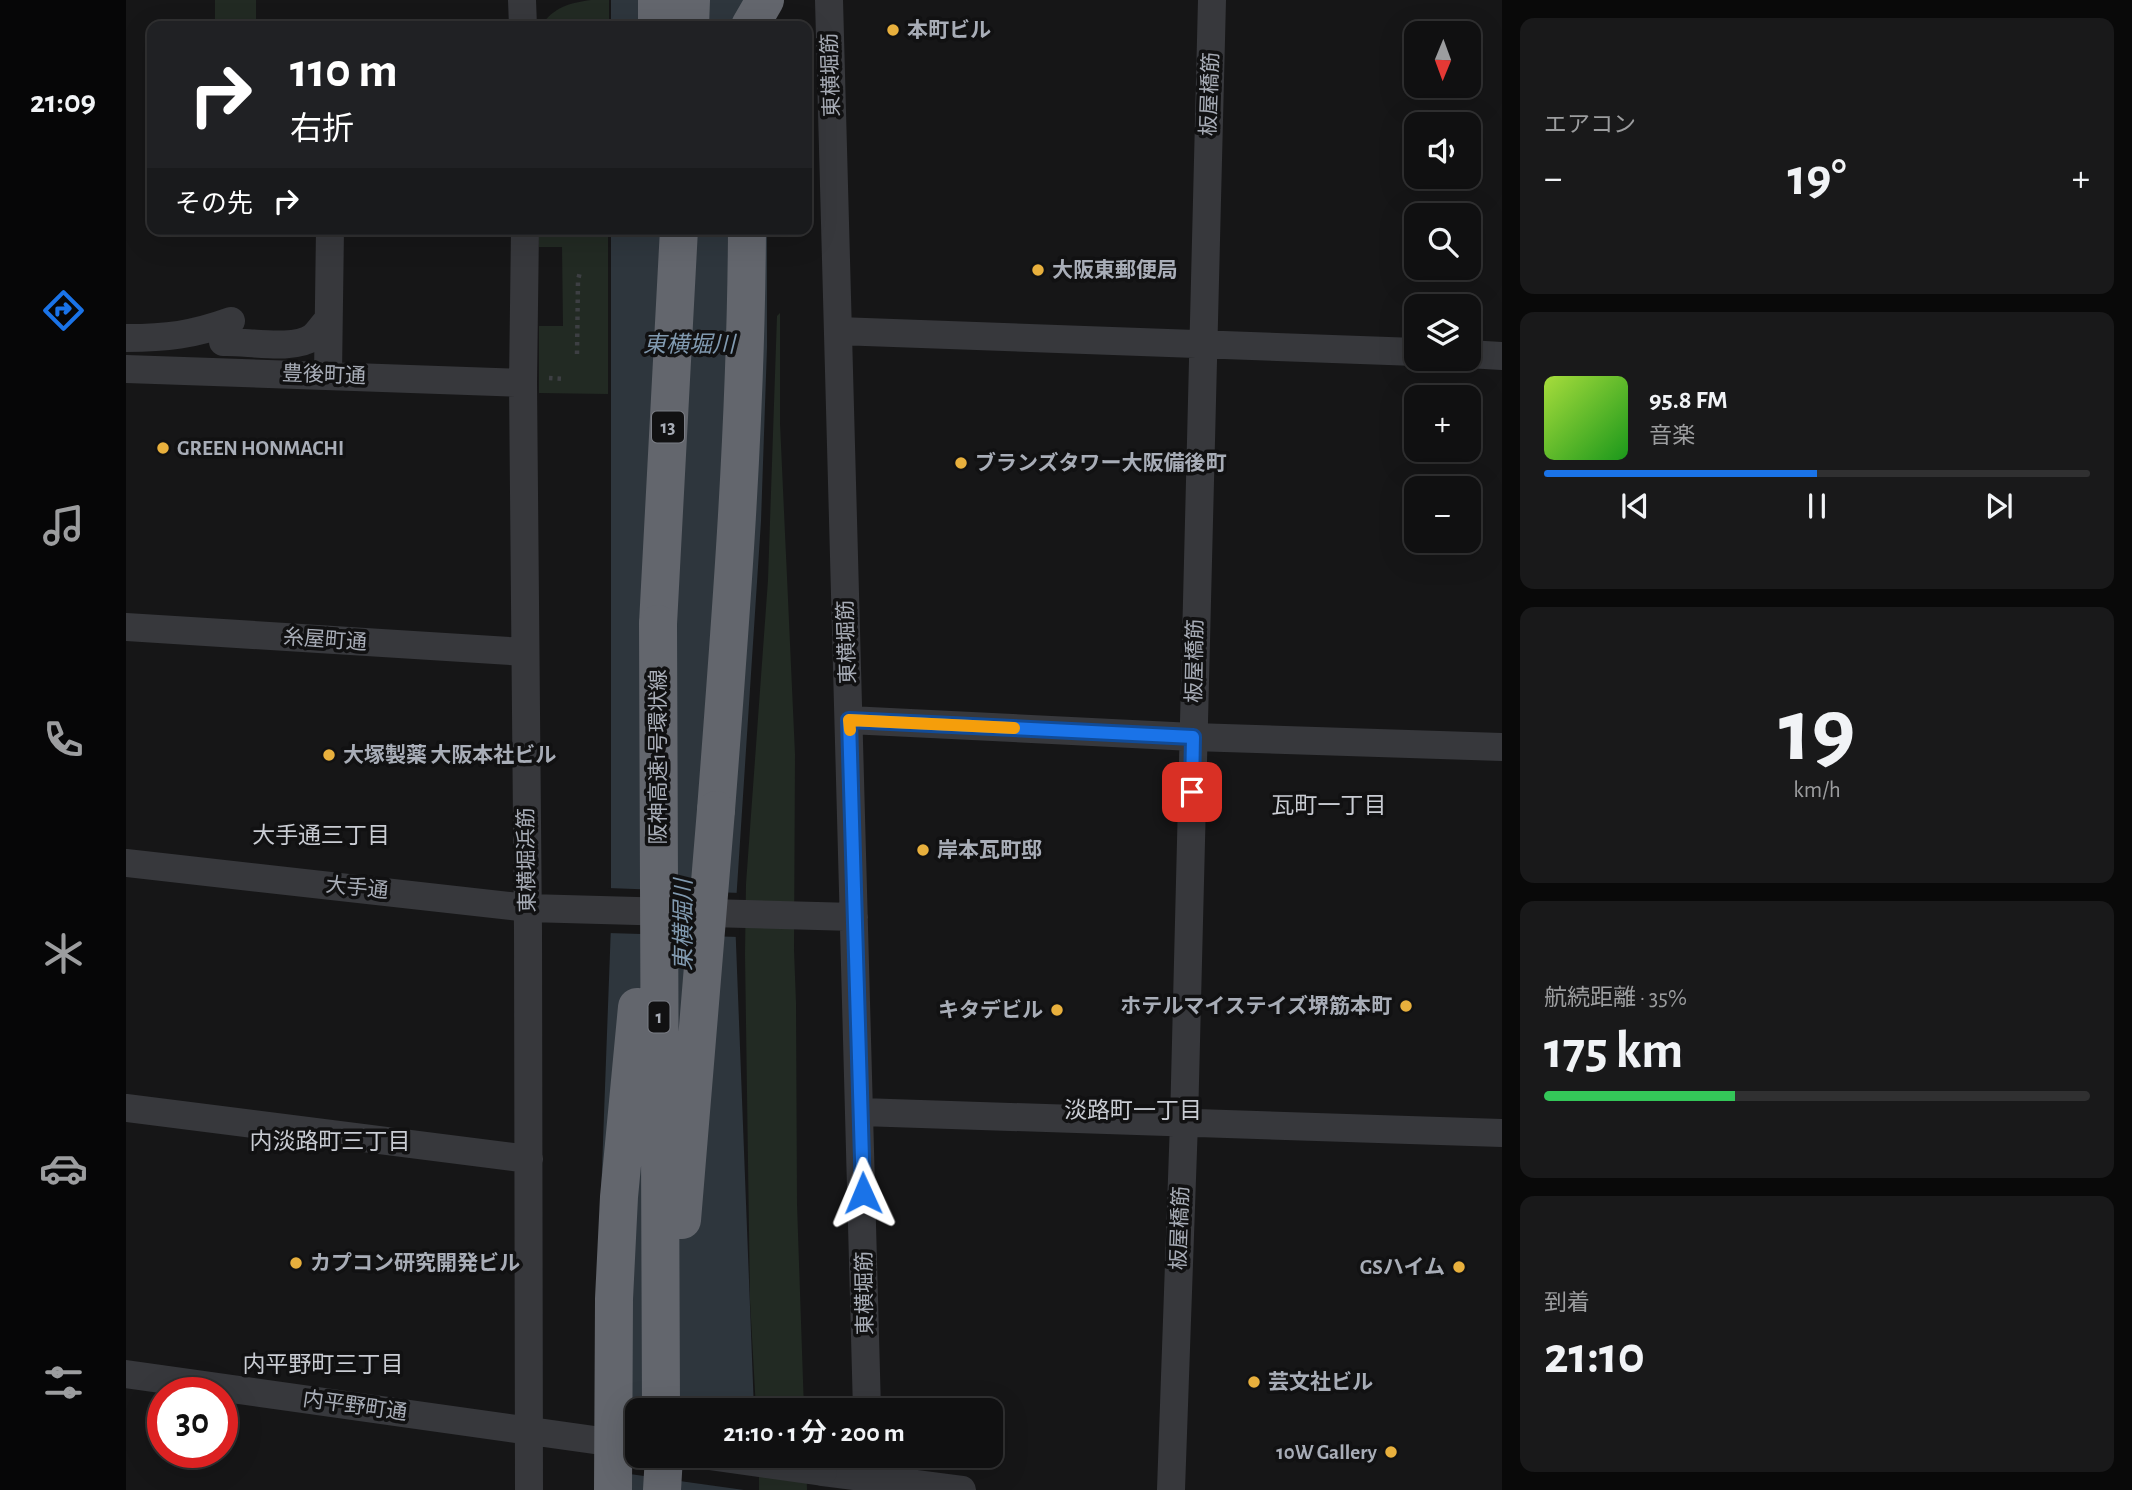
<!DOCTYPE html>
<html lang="ja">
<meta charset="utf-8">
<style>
:root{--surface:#101011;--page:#19191a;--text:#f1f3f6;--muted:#9c9d9f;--line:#303031;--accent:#1a73e8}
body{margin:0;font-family:"Alegreya Sans","Noto Sans JP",sans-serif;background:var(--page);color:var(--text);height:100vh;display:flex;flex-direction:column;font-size:26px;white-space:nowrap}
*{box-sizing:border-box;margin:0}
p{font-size:23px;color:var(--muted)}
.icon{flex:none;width:38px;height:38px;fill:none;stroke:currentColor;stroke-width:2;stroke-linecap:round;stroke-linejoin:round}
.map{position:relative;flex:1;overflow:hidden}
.drawer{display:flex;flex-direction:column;gap:18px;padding:18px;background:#090909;width:630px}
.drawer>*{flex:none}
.top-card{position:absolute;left:21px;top:21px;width:665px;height:214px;border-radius:14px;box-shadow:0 7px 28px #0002,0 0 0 2px var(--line);background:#202124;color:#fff;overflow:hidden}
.needle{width:46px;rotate:181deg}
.controls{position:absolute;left:1278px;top:21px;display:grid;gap:14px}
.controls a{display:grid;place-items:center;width:77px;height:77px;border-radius:14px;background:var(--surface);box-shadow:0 7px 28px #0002,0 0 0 2px var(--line);font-size:35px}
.speed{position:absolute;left:21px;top:1377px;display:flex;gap:14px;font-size:35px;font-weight:700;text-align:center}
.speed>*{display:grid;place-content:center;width:91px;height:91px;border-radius:50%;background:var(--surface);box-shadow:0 7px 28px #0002,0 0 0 2px var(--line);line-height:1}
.speed .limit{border:10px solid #d22;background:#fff;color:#111}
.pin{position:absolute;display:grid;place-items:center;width:60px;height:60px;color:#fff;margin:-30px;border-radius:14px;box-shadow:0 4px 10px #0006}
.me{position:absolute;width:77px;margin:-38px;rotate:359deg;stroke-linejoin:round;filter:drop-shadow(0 0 5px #0008)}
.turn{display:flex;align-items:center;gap:24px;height:147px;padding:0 28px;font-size:32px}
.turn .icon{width:91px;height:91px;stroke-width:2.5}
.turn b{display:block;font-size:49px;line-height:60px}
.then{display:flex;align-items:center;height:66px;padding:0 28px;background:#0003;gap:14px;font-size:26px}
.big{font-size:52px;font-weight:700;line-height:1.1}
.drawer .widget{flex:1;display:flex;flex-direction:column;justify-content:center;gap:10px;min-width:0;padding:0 24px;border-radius:14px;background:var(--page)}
.drawer .dial{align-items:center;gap:0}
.dial b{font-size:91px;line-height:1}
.song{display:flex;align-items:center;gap:21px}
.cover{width:84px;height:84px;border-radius:10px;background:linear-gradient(135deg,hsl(80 70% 55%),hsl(120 70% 35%))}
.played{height:7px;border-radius:4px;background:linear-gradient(90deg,var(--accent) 50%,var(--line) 50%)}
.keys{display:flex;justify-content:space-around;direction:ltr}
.heat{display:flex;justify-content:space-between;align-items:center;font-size:38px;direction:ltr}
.charge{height:10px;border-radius:5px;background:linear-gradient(90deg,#34c759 35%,var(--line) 0)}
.trip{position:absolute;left:499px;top:1398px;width:378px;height:70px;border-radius:14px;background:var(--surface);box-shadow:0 7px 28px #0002,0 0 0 2px var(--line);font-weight:700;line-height:70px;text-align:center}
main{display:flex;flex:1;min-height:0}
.tabs{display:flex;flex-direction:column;width:126px;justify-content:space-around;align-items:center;background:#060607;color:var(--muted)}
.tabs .icon{width:49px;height:49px}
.tabs .active{color:var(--accent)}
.tabs b{font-size:32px;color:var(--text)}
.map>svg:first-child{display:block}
</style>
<main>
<nav class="tabs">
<b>21:09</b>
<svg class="icon active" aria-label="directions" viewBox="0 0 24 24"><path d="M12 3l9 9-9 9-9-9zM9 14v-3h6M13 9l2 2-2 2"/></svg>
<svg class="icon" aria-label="music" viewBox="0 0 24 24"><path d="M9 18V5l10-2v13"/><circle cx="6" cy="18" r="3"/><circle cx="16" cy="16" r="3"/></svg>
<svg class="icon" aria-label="phone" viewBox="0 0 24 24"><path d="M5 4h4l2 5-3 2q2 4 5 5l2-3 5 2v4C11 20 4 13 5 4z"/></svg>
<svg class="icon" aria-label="climate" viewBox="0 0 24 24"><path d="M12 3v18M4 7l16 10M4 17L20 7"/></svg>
<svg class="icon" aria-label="car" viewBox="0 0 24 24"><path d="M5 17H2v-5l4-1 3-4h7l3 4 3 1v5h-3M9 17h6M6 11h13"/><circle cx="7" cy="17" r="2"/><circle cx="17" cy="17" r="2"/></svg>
<svg class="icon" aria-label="filters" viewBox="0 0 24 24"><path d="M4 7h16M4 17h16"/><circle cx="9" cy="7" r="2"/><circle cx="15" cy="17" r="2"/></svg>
</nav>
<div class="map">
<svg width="1376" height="1490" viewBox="0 0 1376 1490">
<rect width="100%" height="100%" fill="#161617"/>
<!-- green -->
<path fill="#222a23" d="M 89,0 L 130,0 L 130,26 L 89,26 Z
M 465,0 L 483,0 L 483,26 L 415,26 C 428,7 443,3 465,0 Z
M 413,229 L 482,229 L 482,394 L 413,393 L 413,326 L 437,326 L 436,247 L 413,247 Z
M 654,313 L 654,423 L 669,754 L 668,950 L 670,1003 L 671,1204 L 678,1410 L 630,1410 L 624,1300 L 619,954 L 620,884 L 642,580 L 651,316 Z
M 632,1456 L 680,1456 L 681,1490 L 633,1490 Z"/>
<!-- water -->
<path fill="#2e363d" d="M 485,0 L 642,0 L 643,26 L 485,26 Z
M 485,229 L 641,229 L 641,347 L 635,521 L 609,918 L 628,1410 L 511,1410 L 511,1456 L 630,1490 L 471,1490 L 473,1250 L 485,925 Z"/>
<!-- pier -->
<path fill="#161617" d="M 482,888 L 614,893 L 613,937 L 482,933 Z
M 468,1411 L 511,1417 L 511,1456 L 633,1456 L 633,1490 L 618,1490 L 468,1469 Z"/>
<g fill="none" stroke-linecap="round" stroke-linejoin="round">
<!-- path -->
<path stroke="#3d3f43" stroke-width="4.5" stroke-dasharray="3.5 5" stroke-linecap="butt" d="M 451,354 L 452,280 L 454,272
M 423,378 L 439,379"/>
<!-- minor -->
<path stroke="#37383c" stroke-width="28" d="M 396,0 L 397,26
M 703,0 L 741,1410
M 399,229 L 397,383 L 402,931 L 403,1490
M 712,331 L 1290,352
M 0,338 C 41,338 66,335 105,321
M 97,342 C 120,341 168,351 187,337 C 192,333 197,325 202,320
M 1342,354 L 1376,356
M 0,369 L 397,383
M 202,375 L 204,229
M 0,627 L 399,652
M 723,720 L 1067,737 L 1376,747
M 0,863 L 402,908 L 728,917
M 0,1108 L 403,1159
M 735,1112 L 1376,1133
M 0,1374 L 511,1446
M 697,1472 L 836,1490
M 1045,1490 L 1058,1122 L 1086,0"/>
<!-- highway -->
<path stroke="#63666d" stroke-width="38" d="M 531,0 L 531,26
M 564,26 L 565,0
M 624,26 L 639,0
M 532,624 L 553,229
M 590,810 C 605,616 620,423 621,229
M 536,1490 L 538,1456"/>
<!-- minor-bridge -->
<path stroke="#37383c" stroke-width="28" d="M 583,1456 L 697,1472"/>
<!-- highway-bridge -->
<path stroke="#63666d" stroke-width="38" d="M 532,624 L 535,1410
M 556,1220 L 590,810
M 487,1490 L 488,1299 L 493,1197 L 511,1007"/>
</g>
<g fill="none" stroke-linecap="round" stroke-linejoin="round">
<defs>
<path id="route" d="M 737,1193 L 723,720 L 1067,737 L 1066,792"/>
</defs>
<!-- route casing -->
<use href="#route" stroke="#114b97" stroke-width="18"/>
<!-- route -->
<use href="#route" stroke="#1a73e8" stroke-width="12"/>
<!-- slow -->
<path stroke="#f59e0b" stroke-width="12" d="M 724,730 L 723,720 L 888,728"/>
</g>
<!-- markers -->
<g fill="#e8b03d" stroke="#111112" stroke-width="2.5">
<circle cx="767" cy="30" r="7"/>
<circle cx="912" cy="270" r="7"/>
<circle cx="37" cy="448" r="7"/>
<circle cx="835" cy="463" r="7"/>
<circle cx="203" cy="755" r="7"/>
<circle cx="797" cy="850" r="7"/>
<circle cx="1280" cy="1006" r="7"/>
<circle cx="931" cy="1010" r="7"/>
<circle cx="170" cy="1263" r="7"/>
<circle cx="1333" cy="1267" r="7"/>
<circle cx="1128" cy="1382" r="7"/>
<circle cx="1265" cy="1452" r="7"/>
</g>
<g text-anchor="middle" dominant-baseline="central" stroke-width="7" stroke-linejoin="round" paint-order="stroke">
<!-- shield labels -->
<g fill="#111112" stroke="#7b7e86" stroke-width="2">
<rect x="526" y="411.5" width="32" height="31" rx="5"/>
<rect x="522.5" y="1001.5" width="21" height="31" rx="5"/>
</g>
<g font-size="19" font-weight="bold" fill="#a8adb7">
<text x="542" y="427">13</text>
<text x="533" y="1017">1</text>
</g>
<!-- poi labels -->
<g font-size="21" font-weight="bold" fill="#a8adb7" stroke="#111112" text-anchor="start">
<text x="781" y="30">本町ビル</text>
<text x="926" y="270">大阪東郵便局</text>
<text x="51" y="448">GREEN HONMACHI</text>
<text x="849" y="463">ブランズタワー大阪備後町</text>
<text x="217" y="755">大塚製薬 大阪本社ビル</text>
<text x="811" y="850">岸本瓦町邸</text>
<text x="1266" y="1006" text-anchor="end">ホテルマイステイズ堺筋本町</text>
<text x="917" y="1010" text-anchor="end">キタデビル</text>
<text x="184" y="1263">カプコン研究開発ビル</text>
<text x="1319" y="1267" text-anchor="end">GSハイム</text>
<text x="1142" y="1382">芸文社ビル</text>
<text x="1251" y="1452" text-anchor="end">10W Gallery</text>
</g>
<!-- street labels -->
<g font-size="21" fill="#a8adb7" stroke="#111112">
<text transform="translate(705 75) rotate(-92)">東横堀筋</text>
<text transform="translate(1084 94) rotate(-88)">板屋橋筋</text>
<text transform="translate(198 375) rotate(2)">豊後町通</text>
<text transform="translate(199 640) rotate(4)">糸屋町通</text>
<text transform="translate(721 642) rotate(-92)">東横堀筋</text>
<text transform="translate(1069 661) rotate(-89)">板屋橋筋</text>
<text transform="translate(532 757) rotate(-90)">阪神高速1号環状線</text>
<text transform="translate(401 860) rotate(-91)">東横堀浜筋</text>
<text transform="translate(231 888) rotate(6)">大手通</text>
<text transform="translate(1054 1228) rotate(-88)">板屋橋筋</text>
<text transform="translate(739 1293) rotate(-91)">東横堀筋</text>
<text transform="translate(229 1406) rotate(8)">内平野町通</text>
</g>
<!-- water labels -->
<g font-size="23" font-style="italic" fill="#819ab0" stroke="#111112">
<text x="563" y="345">東横堀川</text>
<text transform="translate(558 925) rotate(-90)">東横堀川</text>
</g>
<!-- neighbourhood labels -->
<g font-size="23" fill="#c9ccd3" stroke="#111112">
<text x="1203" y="806">瓦町一丁目</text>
<text x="195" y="836">大手通三丁目</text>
<text x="1007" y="1111">淡路町一丁目</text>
<text x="204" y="1142">内淡路町三丁目</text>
<text x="197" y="1365">内平野町三丁目</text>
</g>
</g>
</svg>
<div class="controls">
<a><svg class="needle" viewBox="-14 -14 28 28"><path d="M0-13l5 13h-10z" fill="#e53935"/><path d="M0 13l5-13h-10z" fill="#9c9d9f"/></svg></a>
<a><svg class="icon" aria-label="sound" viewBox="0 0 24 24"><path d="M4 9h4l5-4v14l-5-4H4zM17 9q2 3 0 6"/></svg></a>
<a><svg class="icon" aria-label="search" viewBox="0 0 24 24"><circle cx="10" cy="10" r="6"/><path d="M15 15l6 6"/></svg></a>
<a><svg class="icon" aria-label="layers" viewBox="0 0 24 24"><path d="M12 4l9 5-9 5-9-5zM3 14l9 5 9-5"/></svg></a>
<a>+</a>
<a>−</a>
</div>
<div class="speed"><div class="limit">30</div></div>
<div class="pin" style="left:1066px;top:792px;background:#d93025"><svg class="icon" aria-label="arrive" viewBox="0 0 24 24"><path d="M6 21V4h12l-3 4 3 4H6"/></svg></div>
<svg class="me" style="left:737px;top:1193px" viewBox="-20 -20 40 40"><path d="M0-17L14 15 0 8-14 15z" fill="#1a73e8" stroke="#fff" stroke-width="4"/></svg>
<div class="trip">21:10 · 1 分 · 200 m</div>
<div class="top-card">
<div class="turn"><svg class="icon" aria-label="right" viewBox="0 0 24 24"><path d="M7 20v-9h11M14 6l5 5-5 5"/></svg><div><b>110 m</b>右折</div></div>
<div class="then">その先<svg class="icon" aria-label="right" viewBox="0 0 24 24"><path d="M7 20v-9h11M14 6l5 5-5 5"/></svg></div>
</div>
</div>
<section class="drawer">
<div class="widget"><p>エアコン</p>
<div class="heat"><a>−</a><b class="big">19°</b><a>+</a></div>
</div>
<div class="widget">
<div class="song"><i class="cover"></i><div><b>95.8 FM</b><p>音楽</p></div></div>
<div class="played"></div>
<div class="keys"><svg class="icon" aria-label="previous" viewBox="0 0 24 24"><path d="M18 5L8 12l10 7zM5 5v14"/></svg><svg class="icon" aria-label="pause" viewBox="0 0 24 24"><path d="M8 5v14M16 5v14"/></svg><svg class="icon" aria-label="next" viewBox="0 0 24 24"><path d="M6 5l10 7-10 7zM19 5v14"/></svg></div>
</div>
<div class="widget dial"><b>19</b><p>km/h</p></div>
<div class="widget"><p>航続距離 · 35%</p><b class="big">175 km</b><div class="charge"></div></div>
<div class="widget"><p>到着</p><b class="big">21:10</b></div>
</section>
</main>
